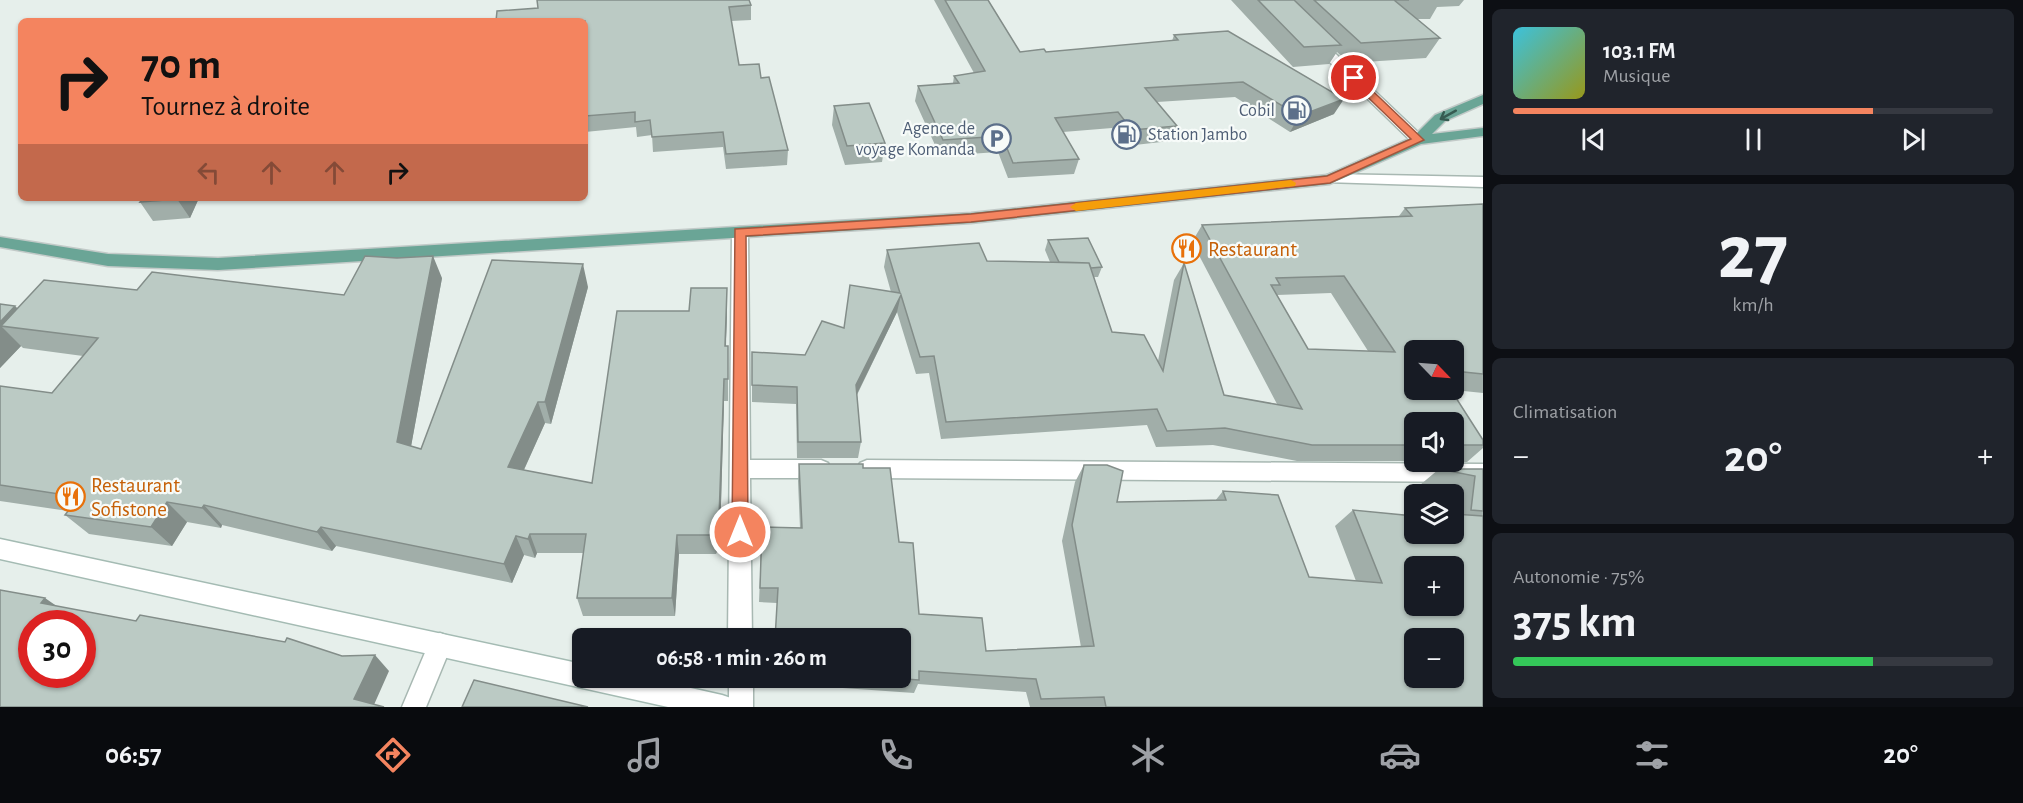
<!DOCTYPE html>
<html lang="fr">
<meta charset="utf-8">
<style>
:root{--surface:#171b24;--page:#20242c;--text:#f1f3f6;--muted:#9ea1a6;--line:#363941;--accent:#f4845f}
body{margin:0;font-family:"Alegreya Sans",sans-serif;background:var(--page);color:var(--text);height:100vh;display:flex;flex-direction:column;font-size:22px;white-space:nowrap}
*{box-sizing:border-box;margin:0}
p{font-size:20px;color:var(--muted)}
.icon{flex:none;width:33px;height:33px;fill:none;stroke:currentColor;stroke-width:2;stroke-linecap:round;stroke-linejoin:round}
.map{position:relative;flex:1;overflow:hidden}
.sheet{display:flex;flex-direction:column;gap:9px;padding:9px;background:#0d0f14;width:540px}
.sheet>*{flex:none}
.hud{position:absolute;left:18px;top:18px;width:570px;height:183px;border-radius:9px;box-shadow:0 2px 4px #0004;background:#f4845f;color:#111;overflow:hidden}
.needle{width:39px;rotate:115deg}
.tools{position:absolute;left:1404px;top:340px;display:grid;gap:12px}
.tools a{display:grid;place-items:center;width:60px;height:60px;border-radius:9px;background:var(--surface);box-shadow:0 2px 4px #0004;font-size:30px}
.speed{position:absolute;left:18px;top:610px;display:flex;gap:12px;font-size:30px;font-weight:700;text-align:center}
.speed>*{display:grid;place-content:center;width:78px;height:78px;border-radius:50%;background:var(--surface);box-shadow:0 2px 4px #0004;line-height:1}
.speed .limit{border:9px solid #d22;background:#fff;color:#111}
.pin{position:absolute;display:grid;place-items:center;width:51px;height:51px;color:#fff;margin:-26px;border:3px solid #fff;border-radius:50%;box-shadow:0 2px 6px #0007}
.me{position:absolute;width:66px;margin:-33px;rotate:0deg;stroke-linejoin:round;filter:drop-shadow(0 0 4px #0008)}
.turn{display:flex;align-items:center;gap:21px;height:126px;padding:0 24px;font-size:27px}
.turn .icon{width:78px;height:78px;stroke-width:2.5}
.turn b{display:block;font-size:42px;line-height:51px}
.lanes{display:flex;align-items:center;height:57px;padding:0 24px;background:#0003;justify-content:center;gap:30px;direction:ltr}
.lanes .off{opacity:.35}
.big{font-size:45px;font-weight:700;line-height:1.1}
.sheet .widget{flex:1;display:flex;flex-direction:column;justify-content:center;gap:9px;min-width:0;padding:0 21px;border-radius:9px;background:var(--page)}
.sheet .dial{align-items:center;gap:0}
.dial b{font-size:78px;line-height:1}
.song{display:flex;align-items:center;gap:18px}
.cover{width:72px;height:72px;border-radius:9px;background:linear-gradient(135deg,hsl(190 70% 55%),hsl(60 70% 35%))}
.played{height:6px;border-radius:3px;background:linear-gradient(90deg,var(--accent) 75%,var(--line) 75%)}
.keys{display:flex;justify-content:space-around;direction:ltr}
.heat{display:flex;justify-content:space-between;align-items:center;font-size:33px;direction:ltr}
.charge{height:9px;border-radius:4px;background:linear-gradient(90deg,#34c759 75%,var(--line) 0)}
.trip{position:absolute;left:572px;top:628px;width:339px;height:60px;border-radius:9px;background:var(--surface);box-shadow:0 2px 4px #0004;font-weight:700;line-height:60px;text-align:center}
.tab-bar{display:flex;height:96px;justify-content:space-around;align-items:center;background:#090b0e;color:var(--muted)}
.tab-bar .icon{width:42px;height:42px}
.tab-bar .selected{color:var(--accent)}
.tab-bar b{font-size:27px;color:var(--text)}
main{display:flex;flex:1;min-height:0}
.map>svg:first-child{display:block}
</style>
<main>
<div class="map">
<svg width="1483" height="707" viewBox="0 0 1483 707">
<rect width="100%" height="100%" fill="#e6efeb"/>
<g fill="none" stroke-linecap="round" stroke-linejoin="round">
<defs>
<path id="street" d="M 1315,37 L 1319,38 L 1423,137 L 1425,140 L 1423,143 L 1413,143 L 1311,44 L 1309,41 L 1311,38 Z
M 1330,174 L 1483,177 L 1483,187 L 1325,182 L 1323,179 L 1325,176 Z
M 740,227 L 746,228 L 748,232 L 750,460 L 821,460 L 828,463 L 831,469 L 828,475 L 821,478 L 750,478 L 752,639 L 728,639 L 732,232 L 734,228 Z
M 867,460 L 1483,464 L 1483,482 L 867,478 L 860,475 L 857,469 L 860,463 Z
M 440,633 L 448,636 L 452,644 L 426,707 L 402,707 L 432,636 Z
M 729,678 L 753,678 L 753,707 L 729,707 Z"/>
<path id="secondary" d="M 0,539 L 582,664 L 582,678 L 646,678 L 722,695 L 731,698 L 734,707 L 668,707 L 0,559 Z"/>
<path id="primary" d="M 1483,95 L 1483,104 L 1445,121 L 1432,134 L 1483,128 L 1483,136 L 1421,144 L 1330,184 L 971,223 L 218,270 L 108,266 L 0,247 L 0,237 L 108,254 L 218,258 L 971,213 L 1327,175 L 1413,137 L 1435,115 Z"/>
</defs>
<!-- street casing -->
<use href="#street" stroke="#a8b8b2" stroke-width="3"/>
<!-- secondary casing -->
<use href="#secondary" stroke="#a4bbb3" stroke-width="3"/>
<!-- primary casing -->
<use href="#primary" stroke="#c2cac8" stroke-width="3"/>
<!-- street -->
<use href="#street" fill="#fff" fill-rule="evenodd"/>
<!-- secondary -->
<use href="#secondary" fill="#fff" fill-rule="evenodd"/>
<!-- primary -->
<use href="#primary" fill="#6aa596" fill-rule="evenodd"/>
</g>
<!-- wall -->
<path fill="#a1aea9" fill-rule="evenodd" d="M 934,0 L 988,0 L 1020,52 L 1046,52 L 1172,41 L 1174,35 L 1334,114 L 1290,132 L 1235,97 L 1157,102 L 1177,126 L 1170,141 L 1126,146 L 1112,128 L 1063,132 L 1079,159 L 1074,174 L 1008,178 L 998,152 L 940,156 L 915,101 L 918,86 L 953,83 L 954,76 L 974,73 Z
M 1231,0 L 1464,0 L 1459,6 L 1437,7 L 1430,19 L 1416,19 L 1440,38 L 1426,58 L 1349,63 L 1337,52 L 1329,64 L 1293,67 Z
M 751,5 L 751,20 L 731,21 L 739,65 L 761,78 L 788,150 L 787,165 L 726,169 L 723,147 L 653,152 L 652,135 L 637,137 L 636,127 L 585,132 L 585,21 L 496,21 Z
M 834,106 L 885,143 L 882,162 L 845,165 L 832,125 Z
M 199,198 L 190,218 L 153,221 L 140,202 Z
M 1483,204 L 1483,393 L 1454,390 L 1454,351 L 1414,351 L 1483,440 L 1483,448 L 1467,462 L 1454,462 L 1454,423 L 1414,423 L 1414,461 L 1297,461 L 1213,445 L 1156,447 L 1147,425 L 941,439 L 929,373 L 916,374 L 897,312 L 857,395 L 861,442 L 858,458 L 797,458 L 796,404 L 752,402 L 752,352 L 805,355 L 844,328 L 891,292 L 884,267 L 887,250 L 987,261 L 1050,262 L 1045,250 L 1048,240 L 1102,267 L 1098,277 L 1094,277 L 1112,332 L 1158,361 L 1174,280 L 1184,263 L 1224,395 L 1277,404 L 1192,242 L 1202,225 L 1399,216 L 1405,208 ZM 1331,293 L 1368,351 L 1308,349 L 1277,295 Z
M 442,278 L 411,446 L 421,449 L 588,287 L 551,424 L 545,423 L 524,470 L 592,483 L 689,311 L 727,310 L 726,346 L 728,346 L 728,401 L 724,401 L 720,538 L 716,554 L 679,554 L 675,616 L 583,616 L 577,598 L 584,553 L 537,553 L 535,558 L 524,555 L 512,583 L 336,546 L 332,551 L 222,525 L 221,528 L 187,522 L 172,546 L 89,534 L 65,515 L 68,511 L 0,501 L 0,386 L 52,393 L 83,356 L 23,348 L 21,346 L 0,368 L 0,304 L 18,308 L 137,290 L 344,295 Z
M 799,464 L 863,468 L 899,542 L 919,614 L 986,651 L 1081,647 L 1062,541 L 1075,482 L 1084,465 L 1117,502 L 1215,501 L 1223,491 L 1309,577 L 1356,581 L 1335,526 L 1353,510 L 1454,534 L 1454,503 L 1455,491 L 1420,485 L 1439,469 L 1483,469 L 1483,707 L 1030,707 L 1026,692 L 918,684 L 914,693 L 772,683 L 772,678 L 900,678 L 777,603 L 759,602 L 762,527 L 800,528 L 798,481 Z"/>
<!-- shaded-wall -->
<path fill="#838d89" d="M 1344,99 L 1334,114 L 1290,132 L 1299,116 Z
M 178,198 L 199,198 L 190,218 L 177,199 Z
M 433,256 L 442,278 L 408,463 L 397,442 Z
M 583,264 L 588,287 L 551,424 L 545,402 Z
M 727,288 L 727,310 L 725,367 L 725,346 Z
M 901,295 L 897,312 L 853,402 L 856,385 Z
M 15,306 L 37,328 L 1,326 L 21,346 L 0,368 L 0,322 Z
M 724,379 L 724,401 L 720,538 L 716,554 L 715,535 Z
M 538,402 L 545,423 L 516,487 L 508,467 Z
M 167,502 L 187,522 L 172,546 L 151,527 Z
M 204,505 L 222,525 L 221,528 L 202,508 Z
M 321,527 L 336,546 L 332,551 L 317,532 Z
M 530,534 L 537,553 L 535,558 L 528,539 Z
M 677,535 L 679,554 L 675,616 L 672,598 Z
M 516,536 L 524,555 L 512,583 L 504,564 Z
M 45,598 L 71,616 L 41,603 Z
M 375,655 L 389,671 L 373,707 L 354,699 Z"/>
<!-- building -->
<path fill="#bbcac4" stroke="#838d89" stroke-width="1.5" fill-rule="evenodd" d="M 537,0 L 749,0 L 751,5 L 729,7 L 739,65 L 759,64 L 761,78 L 769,77 L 788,150 L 726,154 L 723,132 L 652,137 L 650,120 L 635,122 L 635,112 L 585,116 L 585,21 L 496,21 L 497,11 L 538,8 Z
M 945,0 L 988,0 L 1020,52 L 1044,49 L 1046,52 L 1178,40 L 1174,35 L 1228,31 L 1344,99 L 1299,116 L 1243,82 L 1145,88 L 1177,126 L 1132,130 L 1118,112 L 1055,118 L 1079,159 L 1013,163 L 1002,136 L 943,140 L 918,86 L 959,83 L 954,76 L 985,71 Z
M 1258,0 L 1294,0 L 1341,45 L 1304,47 Z
M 1314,0 L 1409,0 L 1394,0 L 1440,38 L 1361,43 Z
M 869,103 L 885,143 L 847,146 L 834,106 Z
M 143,198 L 178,198 L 177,199 L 140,202 Z
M 1483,204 L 1483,374 L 1454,371 L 1454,351 L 1414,351 L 1414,390 L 1451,390 L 1483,440 L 1483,445 L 1454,445 L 1454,423 L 1414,423 L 1414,445 L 1312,445 L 1225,428 L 1167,431 L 1157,409 L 946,422 L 934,356 L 920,357 L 901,295 L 856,385 L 861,442 L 798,442 L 797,387 L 752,385 L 752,352 L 805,355 L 822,321 L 844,328 L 850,285 L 900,293 L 887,250 L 979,243 L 987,261 L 1089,263 L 1112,332 L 1144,335 L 1163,371 L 1184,263 L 1224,395 L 1302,409 L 1202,225 L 1412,216 L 1405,208 ZM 1344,276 L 1395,352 L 1308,349 L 1271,285 L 1280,285 L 1276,278 Z
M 1088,238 L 1102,267 L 1091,268 L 1089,263 L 1059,262 L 1048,240 Z
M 365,256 L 397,258 L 433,256 L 397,442 L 421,449 L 492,260 L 583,264 L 545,402 L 538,402 L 508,467 L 592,483 L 617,311 L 689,311 L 691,288 L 727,288 L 725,346 L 728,346 L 728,379 L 724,379 L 719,518 L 715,535 L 677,535 L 672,598 L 577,598 L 586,534 L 530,534 L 528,539 L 516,536 L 504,564 L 321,527 L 317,532 L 204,505 L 202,508 L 167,502 L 151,527 L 65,515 L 79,497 L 0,485 L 0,386 L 52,393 L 98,338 L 1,326 L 44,280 L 137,290 L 152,272 L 344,295 Z
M 0,304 L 15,306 L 0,322 Z
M 799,464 L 863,464 L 863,468 L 890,468 L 899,542 L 913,543 L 919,614 L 982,618 L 986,651 L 1094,646 L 1072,525 L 1084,465 L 1107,465 L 1123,471 L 1117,502 L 1226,500 L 1223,491 L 1278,495 L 1309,577 L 1382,583 L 1353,510 L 1414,516 L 1414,534 L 1454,534 L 1454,514 L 1483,516 L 1483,707 L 1106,707 L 1104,697 L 1041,699 L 1036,679 L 919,671 L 919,680 L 890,678 L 900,678 L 900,639 L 775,639 L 778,588 L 760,588 L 762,527 L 802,528 ZM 1414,567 L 1454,567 L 1454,606 L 1414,606 ZM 1414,639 L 1454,639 L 1454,678 L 1414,678 Z
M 1439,469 L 1483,469 L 1483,511 L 1471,510 L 1475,476 Z
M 0,590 L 45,598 L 41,603 L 136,621 L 140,615 L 285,642 L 287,638 L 342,656 L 375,655 L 354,699 L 384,707 L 0,707 ZM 32,624 L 82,624 L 82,675 L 32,675 Z
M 474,680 L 588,707 L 462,707 Z"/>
<!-- one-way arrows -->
<defs><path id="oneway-shaft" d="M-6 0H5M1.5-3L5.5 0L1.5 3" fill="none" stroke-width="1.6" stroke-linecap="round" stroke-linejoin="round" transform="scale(1.5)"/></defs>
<use stroke="#365b51" href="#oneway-shaft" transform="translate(1448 115) rotate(151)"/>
<!-- route -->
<path fill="#f4845f" stroke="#9f563e" stroke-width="1.5" d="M 1350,76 L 1357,76 L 1424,140 L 1330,183 L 971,222 L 746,236 L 748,532 L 746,538 L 740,540 L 734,538 L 732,532 L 735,229 L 971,214 L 1327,176 L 1411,139 L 1350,80 Z"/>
<!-- slow -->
<path fill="#f59e0b" d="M 1291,180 L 1296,183 L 1295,186 L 1076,211 L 1070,207 L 1076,203 Z"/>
<!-- icons -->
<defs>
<symbol id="fuel-ring" viewBox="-11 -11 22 22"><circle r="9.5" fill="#f7fbf9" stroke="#5c6f8a" stroke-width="1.5"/><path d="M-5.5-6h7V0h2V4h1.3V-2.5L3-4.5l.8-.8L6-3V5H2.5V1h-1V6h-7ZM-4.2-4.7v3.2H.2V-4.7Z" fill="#5c6f8a"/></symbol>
<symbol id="parking-ring" viewBox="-11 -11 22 22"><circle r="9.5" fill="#f7fbf9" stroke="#5c6f8a" stroke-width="1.5"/><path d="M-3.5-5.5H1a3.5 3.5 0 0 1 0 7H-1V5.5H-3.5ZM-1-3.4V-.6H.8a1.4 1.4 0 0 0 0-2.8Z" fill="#5c6f8a"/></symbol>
<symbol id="restaurant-ring" viewBox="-11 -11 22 22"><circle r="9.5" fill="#f7fbf9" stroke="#e8710a" stroke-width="1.5"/><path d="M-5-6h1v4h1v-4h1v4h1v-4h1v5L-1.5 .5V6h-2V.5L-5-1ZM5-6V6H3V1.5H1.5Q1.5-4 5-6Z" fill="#e8710a"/></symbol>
</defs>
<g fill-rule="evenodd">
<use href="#fuel-ring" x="1280" y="94" width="33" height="33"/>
<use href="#fuel-ring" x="1110" y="118" width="33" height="33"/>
<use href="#parking-ring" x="980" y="122" width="33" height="33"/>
<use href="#restaurant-ring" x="1170" y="232" width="33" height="33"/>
<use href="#restaurant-ring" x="54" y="480" width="33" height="33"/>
</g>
<g text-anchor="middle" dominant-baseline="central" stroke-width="4.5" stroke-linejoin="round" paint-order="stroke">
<!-- far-service labels -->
<g font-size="18" fill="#4e5e75" stroke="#f7fbf9" text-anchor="end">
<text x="1275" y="111">Cobil</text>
<text x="975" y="129">Agence de<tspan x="975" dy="21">voyage Komanda</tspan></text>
<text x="1148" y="135" text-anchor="start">Station Jambo</text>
</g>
<!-- food labels -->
<g font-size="21" fill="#c56008" stroke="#f7fbf9" text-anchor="start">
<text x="1208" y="249">Restaurant</text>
<text x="91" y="485">Restaurant<tspan x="91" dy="24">Sofistone</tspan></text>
</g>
</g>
</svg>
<div class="tools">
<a><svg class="needle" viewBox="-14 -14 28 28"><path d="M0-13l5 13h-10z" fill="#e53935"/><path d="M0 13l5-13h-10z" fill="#9ea1a6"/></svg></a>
<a><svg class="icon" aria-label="sound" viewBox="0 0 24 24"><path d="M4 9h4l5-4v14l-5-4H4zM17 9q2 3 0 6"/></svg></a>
<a><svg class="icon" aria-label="layers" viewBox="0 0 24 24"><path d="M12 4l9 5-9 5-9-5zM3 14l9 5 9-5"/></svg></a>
<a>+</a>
<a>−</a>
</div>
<div class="speed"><div class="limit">30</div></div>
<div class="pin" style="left:1354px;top:78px;background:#d93025"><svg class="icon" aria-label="arrive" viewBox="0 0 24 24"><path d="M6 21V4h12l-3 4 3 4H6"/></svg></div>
<svg class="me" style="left:740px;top:532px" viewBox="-20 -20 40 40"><circle r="17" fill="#f4845f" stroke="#fff" stroke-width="3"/><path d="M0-11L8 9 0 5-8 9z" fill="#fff"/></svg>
<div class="trip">06:58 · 1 min · 260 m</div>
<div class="hud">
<div class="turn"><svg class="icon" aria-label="right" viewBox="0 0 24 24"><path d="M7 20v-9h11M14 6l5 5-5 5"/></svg><div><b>70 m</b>Tournez à droite</div></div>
<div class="lanes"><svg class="icon off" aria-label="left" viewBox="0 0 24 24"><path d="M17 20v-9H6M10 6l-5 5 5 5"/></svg><svg class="icon off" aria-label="ahead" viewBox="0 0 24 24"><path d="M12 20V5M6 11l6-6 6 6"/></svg><svg class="icon off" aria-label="ahead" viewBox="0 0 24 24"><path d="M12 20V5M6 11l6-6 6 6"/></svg><svg class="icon" aria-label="right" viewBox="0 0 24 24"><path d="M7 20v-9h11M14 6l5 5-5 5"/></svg></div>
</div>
</div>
<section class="sheet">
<div class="widget">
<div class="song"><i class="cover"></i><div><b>103.1 FM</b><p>Musique</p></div></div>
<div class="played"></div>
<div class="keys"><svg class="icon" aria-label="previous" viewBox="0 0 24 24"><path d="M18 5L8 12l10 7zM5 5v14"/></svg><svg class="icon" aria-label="pause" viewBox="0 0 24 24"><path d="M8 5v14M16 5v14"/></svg><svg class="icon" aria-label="next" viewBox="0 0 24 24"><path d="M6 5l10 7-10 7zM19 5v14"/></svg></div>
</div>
<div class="widget dial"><b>27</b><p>km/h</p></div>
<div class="widget"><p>Climatisation</p>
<div class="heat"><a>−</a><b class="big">20°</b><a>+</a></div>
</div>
<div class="widget"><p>Autonomie · 75%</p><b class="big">375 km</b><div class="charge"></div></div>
</section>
</main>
<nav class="tab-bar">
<b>06:57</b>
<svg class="icon selected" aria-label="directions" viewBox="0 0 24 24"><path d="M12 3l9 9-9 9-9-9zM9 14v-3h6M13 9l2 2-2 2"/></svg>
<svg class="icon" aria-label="music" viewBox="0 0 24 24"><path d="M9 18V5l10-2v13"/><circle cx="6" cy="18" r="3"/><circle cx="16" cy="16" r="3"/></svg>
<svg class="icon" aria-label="phone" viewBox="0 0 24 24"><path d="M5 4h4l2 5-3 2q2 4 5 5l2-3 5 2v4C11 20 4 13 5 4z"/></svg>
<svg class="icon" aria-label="climate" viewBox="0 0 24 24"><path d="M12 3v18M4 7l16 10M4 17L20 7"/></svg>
<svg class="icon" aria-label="car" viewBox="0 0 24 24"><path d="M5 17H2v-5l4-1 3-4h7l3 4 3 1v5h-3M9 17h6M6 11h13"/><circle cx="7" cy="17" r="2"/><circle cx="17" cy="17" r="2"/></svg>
<svg class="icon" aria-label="filters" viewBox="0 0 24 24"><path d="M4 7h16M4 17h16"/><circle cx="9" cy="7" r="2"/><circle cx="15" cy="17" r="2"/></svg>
<b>20°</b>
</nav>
